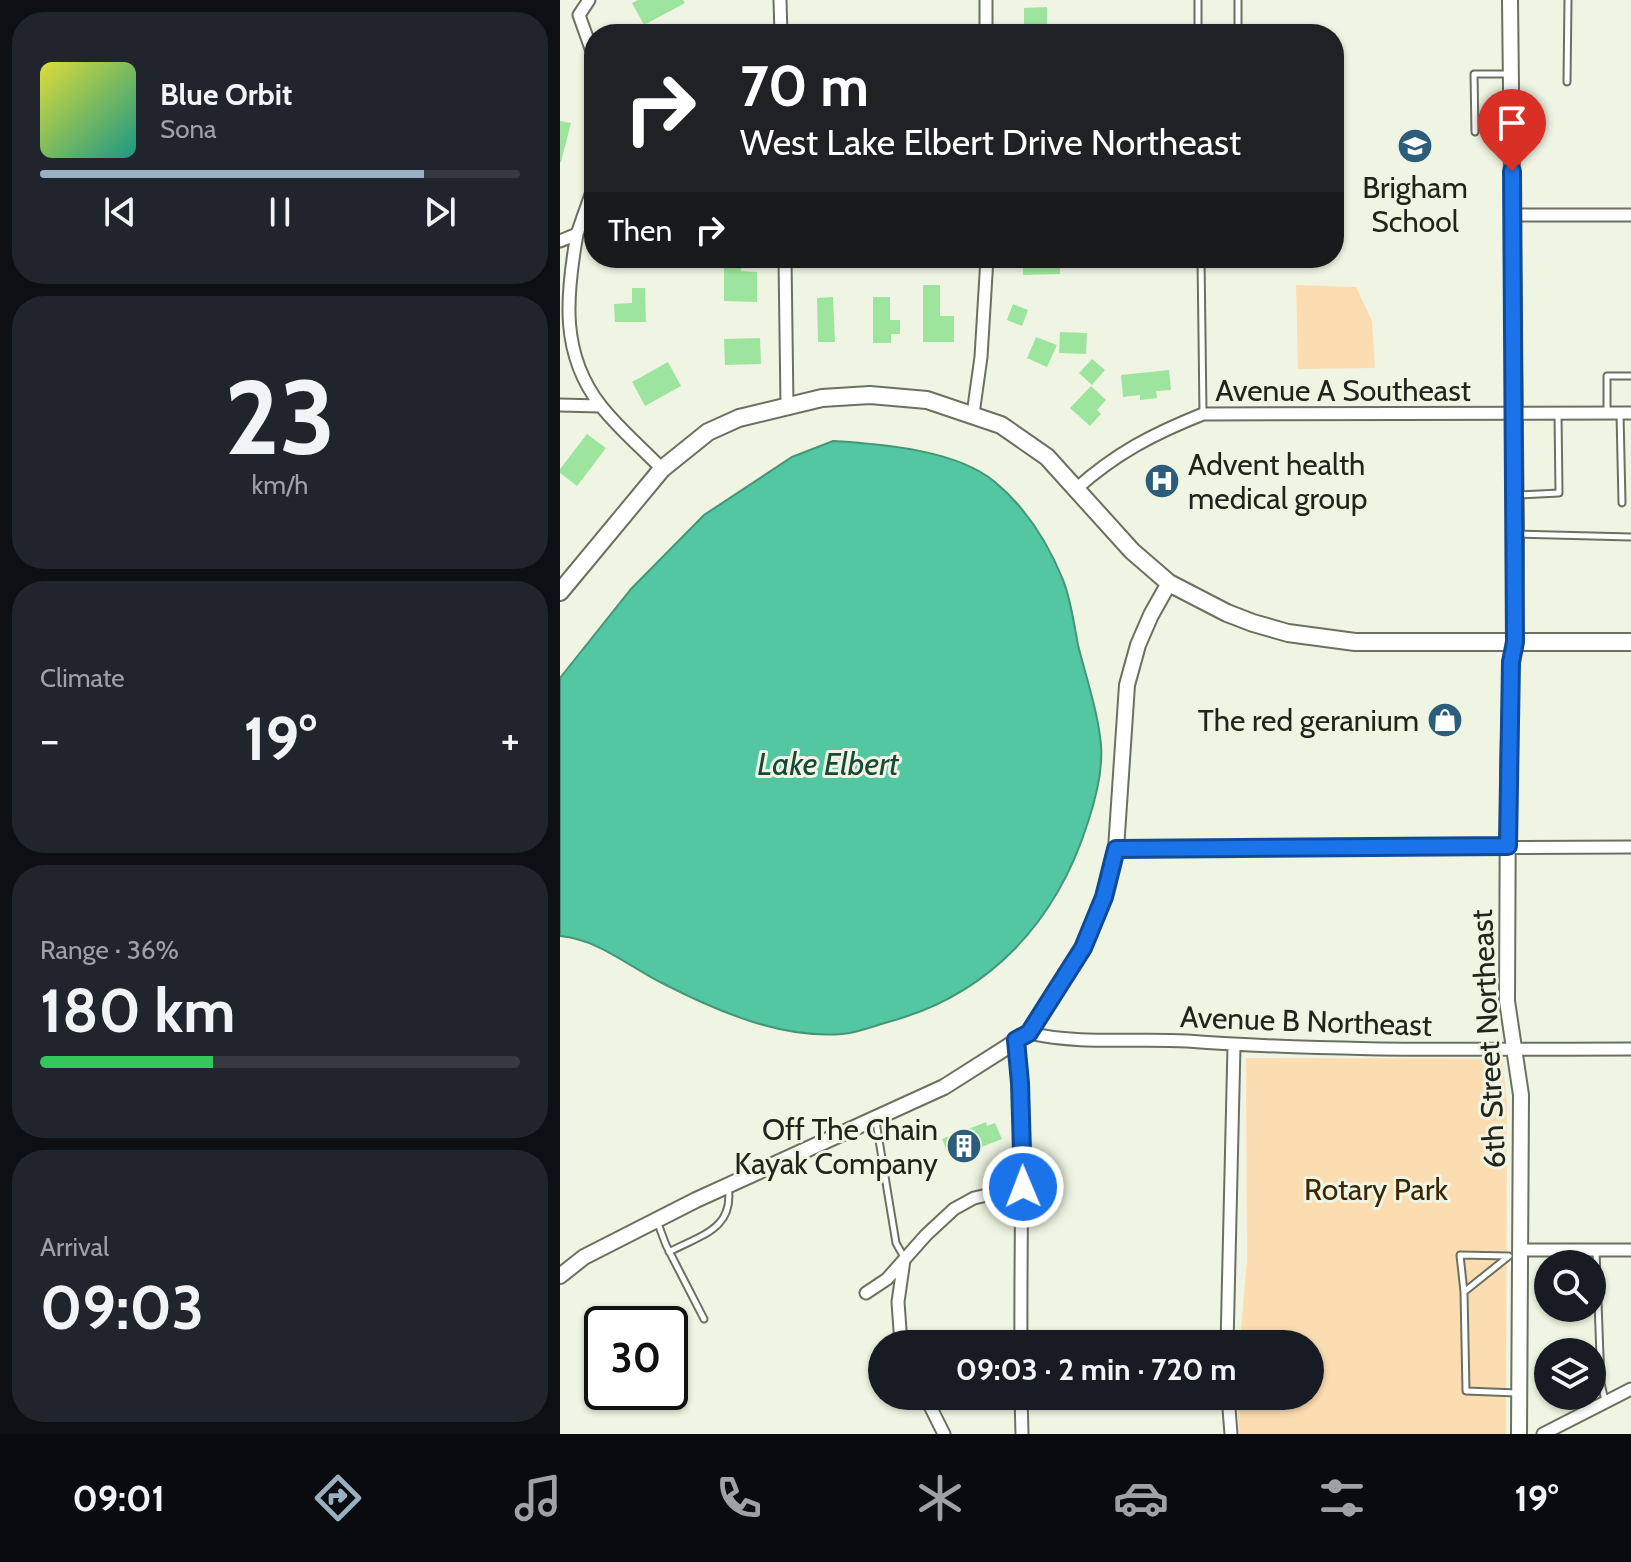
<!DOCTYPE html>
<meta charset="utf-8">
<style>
:root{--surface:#171b24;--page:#20242c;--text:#f1f3f6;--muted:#9ea1a6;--line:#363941;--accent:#98b0bf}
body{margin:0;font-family:Cabin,sans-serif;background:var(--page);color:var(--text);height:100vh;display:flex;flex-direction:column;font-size:30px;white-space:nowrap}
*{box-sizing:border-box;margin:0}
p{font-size:26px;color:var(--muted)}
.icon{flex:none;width:44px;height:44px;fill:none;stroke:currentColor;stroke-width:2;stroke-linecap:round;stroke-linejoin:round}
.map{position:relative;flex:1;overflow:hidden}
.details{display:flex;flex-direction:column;gap:12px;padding:12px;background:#0d0f14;width:560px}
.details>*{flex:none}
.guide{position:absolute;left:24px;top:24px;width:760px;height:244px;border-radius:32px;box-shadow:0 2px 6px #0004;background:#202124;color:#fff;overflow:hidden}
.tools{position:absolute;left:974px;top:1250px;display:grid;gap:16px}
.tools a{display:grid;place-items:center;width:72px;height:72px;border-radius:50%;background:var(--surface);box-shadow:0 2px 6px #0004;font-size:40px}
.speed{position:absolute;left:24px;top:1306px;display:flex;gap:16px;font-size:40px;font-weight:700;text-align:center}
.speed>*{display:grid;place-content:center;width:104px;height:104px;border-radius:50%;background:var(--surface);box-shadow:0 2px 6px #0004;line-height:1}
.speed .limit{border:4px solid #111;border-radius:12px;background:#fff;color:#111}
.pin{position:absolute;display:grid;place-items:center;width:68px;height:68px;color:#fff;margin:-82px -34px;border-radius:50% 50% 50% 0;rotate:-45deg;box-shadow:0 0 8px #0007}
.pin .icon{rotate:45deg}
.me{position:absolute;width:88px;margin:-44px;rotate:359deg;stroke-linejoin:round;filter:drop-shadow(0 0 6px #0008)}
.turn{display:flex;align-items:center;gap:28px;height:168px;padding:0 24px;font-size:36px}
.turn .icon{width:104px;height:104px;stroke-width:2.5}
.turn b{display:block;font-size:56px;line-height:68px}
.then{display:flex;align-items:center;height:76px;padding:0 24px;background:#0003;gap:16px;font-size:30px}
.big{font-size:60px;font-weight:700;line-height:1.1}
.details .card{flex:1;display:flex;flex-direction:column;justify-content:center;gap:12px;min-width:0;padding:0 28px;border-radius:32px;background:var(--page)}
.details .dial{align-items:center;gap:0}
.dial b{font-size:104px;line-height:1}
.song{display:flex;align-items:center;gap:24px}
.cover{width:96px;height:96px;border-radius:12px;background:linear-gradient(135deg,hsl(60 70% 55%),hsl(170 70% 35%))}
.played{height:8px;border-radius:4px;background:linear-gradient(90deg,var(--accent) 80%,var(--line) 80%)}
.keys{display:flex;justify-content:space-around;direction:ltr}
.heat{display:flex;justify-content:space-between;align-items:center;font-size:44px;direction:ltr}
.charge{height:12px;border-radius:6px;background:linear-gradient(90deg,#34c759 36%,var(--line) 0)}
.trip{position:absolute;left:308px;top:1330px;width:456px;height:80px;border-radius:40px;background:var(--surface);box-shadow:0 2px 6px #0004;font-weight:700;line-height:80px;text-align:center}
.tab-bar{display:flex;height:128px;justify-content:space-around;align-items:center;background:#090b0e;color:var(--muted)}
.tab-bar .icon{width:56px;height:56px}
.tab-bar .on{color:var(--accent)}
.tab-bar b{font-size:36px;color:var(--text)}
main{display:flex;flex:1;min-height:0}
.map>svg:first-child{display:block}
</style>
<main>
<section class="details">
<div class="card">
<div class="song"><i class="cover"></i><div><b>Blue Orbit</b><p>Sona</p></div></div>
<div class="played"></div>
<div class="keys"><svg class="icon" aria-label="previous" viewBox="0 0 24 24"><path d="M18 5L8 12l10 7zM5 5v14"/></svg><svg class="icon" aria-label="pause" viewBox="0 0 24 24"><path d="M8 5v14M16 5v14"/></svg><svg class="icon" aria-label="next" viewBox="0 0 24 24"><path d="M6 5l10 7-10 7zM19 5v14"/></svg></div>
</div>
<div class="card dial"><b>23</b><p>km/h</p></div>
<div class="card"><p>Climate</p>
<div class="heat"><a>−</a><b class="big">19°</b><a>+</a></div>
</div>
<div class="card"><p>Range · 36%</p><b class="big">180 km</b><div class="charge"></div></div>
<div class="card"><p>Arrival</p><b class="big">09:03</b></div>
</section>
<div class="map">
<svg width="1071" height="1434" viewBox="0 0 1071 1434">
<rect width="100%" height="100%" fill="#eff5e2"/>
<!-- green -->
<path fill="#fcddb2" d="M 736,285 L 796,287 L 812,321 L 815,368 L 738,369 Z
M 686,1058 L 942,1059 L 947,1102 L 946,1434 L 679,1434 L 677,1396 L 750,1396 L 750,1344 L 680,1344 L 687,1259 Z"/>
<!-- water -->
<path fill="#53c7a1" stroke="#449679" stroke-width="2" d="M 273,441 C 322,444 397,450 435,482 C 466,508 488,543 503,580 C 511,600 514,624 518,645 C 526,677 538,712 541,745 C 543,771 536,798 528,822 C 497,921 430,995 328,1022 C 314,1026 297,1033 282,1034 C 221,1039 157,1011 104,984 C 71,968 38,939 0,936 L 0,678 L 71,589 L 144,515 L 232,457 Z"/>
<!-- building -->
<path fill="#9de59f" d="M 78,0 L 123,0 L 125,3 L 84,25 L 72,3 Z
M 487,7 L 487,33 L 464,34 L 464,8 Z
M 0,121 L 11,123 L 1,162 L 0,162 Z
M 70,258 L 91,258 L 91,264 L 69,264 Z
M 164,258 L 181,259 L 181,271 L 197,272 L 197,302 L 164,301 Z
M 463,258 L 500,258 L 500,274 L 463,275 Z
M 363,285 L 380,285 L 380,316 L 394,316 L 394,342 L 363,342 Z
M 72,288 L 85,288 L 86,322 L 55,322 L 54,304 L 72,303 Z
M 273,297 L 275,342 L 258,342 L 257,298 Z
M 313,297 L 330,297 L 330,320 L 340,320 L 340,334 L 331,334 L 331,343 L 313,343 Z
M 453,304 L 468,310 L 462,326 L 447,320 Z
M 500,332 L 527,333 L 526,354 L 499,353 Z
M 476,337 L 497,345 L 487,367 L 467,358 Z
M 200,338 L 201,364 L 165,365 L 164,339 Z
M 532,359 L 545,370 L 532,385 L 519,373 Z
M 108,362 L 121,386 L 85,406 L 72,382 Z
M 609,370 L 611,390 L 596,391 L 597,398 L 580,400 L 580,395 L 563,397 L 561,375 Z
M 531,386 L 546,400 L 537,410 L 541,414 L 530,426 L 510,408 Z
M 27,434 L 46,448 L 17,486 L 0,473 L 0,469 Z
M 426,1122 L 427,1126 L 435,1123 L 442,1139 L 396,1157 L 395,1154 L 389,1156 L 382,1139 Z"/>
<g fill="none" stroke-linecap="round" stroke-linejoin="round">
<defs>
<path id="service" d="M 638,0 L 638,34
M 678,0 L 678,34
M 1007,82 L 1008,0
M 915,132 L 914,74 L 950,74
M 641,258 L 643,413
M 1047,411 L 1047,376 L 1071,376
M 1060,414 L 1062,503
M 957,495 L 999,493 L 998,414
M 957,534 L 1071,537
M 316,1122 L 336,1243 L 345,1259
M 97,1221 L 106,1245 L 144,1319
M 1036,1251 L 1037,1278
M 109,1252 C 141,1235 175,1229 168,1186
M 904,1292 L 949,1256 L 900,1255 L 904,1292 L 906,1391 L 957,1393
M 1038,1302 L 1041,1383 L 1045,1401"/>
<path id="minor" d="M 29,0 L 19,15 L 34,57
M 220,0 L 221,34
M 426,0 L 426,34
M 953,215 L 1071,215
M 17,234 C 6,296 0,354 41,406 C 59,429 82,448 102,469
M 0,241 L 17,234 L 34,186
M 225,258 L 227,406
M 0,405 L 40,406
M 413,414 L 421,357 L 427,258
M 516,489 C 556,453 593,434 643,414 L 1071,413
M 556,849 L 1071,847
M 469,1033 C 521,1045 574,1038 627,1041 C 774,1052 923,1049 1071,1049
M 456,1040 C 465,1141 460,1242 461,1344
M 960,1250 L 1071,1250
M 306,1293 L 327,1279 L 366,1235 L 394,1209 L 414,1198 L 463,1187
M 341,1344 L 338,1302 L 344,1260
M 667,1344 L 674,1046
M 365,1396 L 384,1434
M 461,1396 L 462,1434
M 668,1396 L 671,1434
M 983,1434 L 1071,1389"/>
<path id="tertiary" d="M 950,0 L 956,534 L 955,642 L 951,662 L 948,774 L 947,1001 L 961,1095 L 959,1434
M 0,1276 L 24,1257 L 136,1200 L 384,1087 L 469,1033 L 523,948 L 544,897 L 556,849 L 567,685 L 578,645 L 591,615 L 609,583"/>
<path id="secondary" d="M 0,592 L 102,469 L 148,432 L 179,418 L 262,398 L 310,395 L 367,400 L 441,425 L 487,457 L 572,551 L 609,583 L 667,613 L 693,623 L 728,633 L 795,642 L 1071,642"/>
</defs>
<!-- service casing -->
<use href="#service" stroke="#6b7160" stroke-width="9"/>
<!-- minor casing -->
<use href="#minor" stroke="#6b7160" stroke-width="15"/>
<!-- tertiary casing -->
<use href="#tertiary" stroke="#6b7160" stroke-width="18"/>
<!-- secondary casing -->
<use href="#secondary" stroke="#6b7160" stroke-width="20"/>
<!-- service -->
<use href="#service" stroke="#fff" stroke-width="5"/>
<!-- minor -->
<use href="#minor" stroke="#fff" stroke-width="11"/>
<!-- tertiary -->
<use href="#tertiary" stroke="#fff" stroke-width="14"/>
<!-- secondary -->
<use href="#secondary" stroke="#fff" stroke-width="16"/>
</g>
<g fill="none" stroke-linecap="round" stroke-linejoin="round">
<defs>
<path id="route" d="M 463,1187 L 460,1083 L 456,1040 L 469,1033 L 523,948 L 544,897 L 556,849 L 948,846 L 951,662 L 955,642 L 952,171"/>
</defs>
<!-- route casing -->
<use href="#route" stroke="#114b97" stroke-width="20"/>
<!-- route -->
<use href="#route" stroke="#1a73e8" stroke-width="14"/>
</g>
<!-- icons -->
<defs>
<symbol id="school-disc" viewBox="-11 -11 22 22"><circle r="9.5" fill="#2c5d7b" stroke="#eff5e2"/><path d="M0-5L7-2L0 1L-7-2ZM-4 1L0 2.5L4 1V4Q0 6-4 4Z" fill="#fff"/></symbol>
<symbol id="hospital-disc" viewBox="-11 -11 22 22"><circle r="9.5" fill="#2c5d7b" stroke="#eff5e2"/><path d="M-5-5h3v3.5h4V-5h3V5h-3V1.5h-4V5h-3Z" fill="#fff"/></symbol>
<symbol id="shop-disc" viewBox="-11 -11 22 22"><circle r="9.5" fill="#2c5d7b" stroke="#eff5e2"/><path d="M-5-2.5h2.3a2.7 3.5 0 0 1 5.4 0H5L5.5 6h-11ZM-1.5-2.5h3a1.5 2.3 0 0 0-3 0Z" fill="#fff"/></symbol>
<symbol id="building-disc" viewBox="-11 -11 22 22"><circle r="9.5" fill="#2c5d7b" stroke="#eff5e2"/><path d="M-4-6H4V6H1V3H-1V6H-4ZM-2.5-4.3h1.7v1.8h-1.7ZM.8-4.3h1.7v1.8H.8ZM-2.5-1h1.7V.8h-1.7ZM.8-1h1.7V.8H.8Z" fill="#fff"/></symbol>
</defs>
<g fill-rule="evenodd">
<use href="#school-disc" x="835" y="126" width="40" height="40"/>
<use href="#hospital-disc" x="582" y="461" width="40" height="40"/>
<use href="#shop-disc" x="865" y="700" width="40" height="40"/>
<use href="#building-disc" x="384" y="1126" width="40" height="40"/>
</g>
<g text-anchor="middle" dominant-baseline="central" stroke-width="6" stroke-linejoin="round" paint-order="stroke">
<!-- poi labels -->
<g font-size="30" fill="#21231c" stroke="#eff5e2" text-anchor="end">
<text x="855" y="187" text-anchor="middle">Brigham<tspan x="855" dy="34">School</tspan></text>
<text x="628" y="464" text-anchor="start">Advent health<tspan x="628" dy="34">medical group</tspan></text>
<text x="859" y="720">The red geranium</text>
<text x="378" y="1129">Off The Chain<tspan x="378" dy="34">Kayak Company</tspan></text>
</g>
<!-- street labels -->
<g font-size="30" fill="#21231c" stroke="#eff5e2">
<text x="783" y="390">Avenue A Southeast</text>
<text transform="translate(746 1021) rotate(2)">Avenue B Northeast</text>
<text transform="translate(928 1039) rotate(-93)">6th Street Northeast</text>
</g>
<!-- park labels -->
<g font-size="30" fill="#3c2601" stroke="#eff5e2">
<text x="816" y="1189">Rotary Park</text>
</g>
<!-- water labels -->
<g font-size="32" font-style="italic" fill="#174939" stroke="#eff5e2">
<text x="268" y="763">Lake Elbert</text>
</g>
</g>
</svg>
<div class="tools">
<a><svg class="icon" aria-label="search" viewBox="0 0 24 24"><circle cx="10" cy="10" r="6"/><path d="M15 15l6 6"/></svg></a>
<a><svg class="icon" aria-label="layers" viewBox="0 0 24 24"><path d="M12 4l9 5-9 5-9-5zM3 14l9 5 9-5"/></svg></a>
</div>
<div class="speed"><div class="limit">30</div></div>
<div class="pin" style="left:952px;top:171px;background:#d93025"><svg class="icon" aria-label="arrive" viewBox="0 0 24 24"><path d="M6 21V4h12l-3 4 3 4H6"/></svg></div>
<svg class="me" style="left:463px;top:1187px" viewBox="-20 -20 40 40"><circle r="17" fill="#1a73e8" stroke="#fff" stroke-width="3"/><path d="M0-11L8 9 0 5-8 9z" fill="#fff"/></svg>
<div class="trip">09:03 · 2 min · 720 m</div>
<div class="guide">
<div class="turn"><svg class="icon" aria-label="right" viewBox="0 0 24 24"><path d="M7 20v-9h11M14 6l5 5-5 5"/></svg><div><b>70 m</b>West Lake Elbert Drive Northeast</div></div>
<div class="then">Then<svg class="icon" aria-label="right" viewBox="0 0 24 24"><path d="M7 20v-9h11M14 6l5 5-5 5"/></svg></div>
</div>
</div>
</main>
<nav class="tab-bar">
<b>09:01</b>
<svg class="icon on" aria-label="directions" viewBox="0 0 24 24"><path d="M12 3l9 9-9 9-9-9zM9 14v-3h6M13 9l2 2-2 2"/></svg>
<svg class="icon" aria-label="music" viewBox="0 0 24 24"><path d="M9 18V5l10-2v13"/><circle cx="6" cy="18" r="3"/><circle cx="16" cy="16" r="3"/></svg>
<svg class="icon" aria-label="phone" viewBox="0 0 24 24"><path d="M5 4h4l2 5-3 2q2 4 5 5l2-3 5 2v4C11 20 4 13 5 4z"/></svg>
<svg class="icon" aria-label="climate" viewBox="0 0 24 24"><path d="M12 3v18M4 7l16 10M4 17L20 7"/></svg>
<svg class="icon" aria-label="car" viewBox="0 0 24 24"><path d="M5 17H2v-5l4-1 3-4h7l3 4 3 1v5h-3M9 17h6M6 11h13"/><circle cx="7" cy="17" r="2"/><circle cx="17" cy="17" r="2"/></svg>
<svg class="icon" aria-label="filters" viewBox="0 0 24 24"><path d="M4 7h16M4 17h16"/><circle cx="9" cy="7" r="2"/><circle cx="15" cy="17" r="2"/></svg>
<b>19°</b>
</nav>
